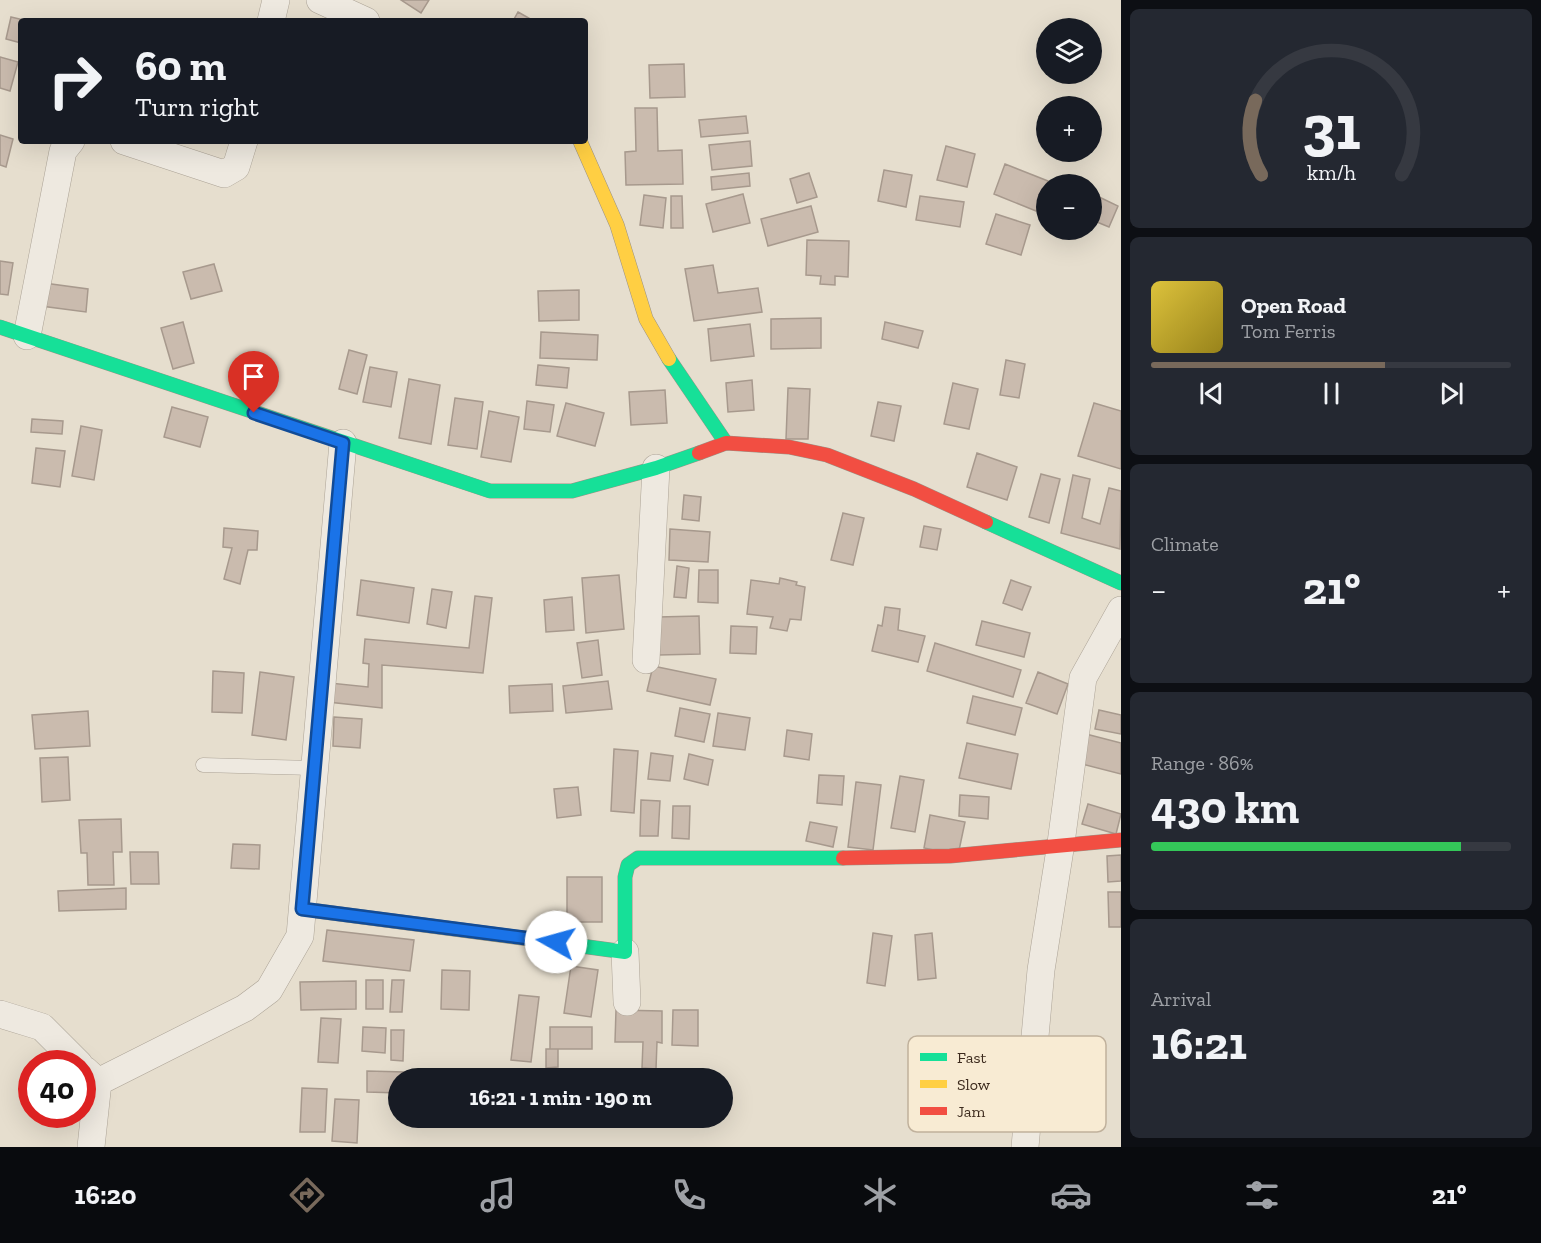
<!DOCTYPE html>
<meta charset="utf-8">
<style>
:root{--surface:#171b24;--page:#242831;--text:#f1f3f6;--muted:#9ea1a6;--line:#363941;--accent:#78695b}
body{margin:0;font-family:"Zilla Slab",serif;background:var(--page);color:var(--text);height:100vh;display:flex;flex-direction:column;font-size:22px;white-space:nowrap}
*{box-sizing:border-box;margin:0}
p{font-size:20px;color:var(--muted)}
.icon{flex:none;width:33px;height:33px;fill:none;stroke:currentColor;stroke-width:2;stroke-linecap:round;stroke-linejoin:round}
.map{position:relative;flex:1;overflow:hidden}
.panel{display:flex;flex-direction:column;gap:9px;padding:9px;background:#0d0f14;width:420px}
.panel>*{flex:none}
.hud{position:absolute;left:18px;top:18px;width:570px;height:126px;border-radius:6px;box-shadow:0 6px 24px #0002;background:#171b24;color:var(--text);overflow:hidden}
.buttons{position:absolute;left:1036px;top:18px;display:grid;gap:12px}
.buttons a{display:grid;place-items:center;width:66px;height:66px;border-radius:50%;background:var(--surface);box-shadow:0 6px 24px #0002;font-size:30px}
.speed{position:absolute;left:18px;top:1050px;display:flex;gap:12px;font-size:30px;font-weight:700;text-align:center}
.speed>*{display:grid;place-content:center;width:78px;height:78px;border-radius:50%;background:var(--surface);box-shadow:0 6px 24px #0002;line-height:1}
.speed .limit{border:9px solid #d22;background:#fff;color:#111}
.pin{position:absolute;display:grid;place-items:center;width:51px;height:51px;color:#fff;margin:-62px -26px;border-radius:50% 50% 50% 0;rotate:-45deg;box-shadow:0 0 6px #0007}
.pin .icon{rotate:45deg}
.me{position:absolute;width:66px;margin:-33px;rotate:277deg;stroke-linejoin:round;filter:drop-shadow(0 0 4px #0008)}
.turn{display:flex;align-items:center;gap:21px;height:126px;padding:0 18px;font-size:27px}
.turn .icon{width:78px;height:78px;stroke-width:2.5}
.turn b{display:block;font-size:42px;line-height:51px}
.big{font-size:45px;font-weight:800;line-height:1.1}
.panel .tile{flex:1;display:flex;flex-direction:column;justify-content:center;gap:9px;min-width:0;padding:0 21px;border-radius:9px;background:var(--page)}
.panel .dial{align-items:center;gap:0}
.dial svg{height:156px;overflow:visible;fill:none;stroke:var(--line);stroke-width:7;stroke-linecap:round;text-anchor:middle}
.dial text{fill:var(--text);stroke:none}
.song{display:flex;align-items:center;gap:18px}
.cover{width:72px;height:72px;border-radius:9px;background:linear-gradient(135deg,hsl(50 70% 55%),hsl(50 70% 35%))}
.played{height:6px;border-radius:3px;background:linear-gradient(90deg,var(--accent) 65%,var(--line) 65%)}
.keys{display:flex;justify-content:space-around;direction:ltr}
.heat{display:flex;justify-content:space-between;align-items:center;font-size:33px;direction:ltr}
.charge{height:9px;border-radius:4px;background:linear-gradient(90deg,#34c759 86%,var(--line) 0)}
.trip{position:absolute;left:388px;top:1068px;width:345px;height:60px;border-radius:30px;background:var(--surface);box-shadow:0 6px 24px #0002;font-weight:800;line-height:60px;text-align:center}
.menu{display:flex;height:96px;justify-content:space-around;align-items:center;background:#090b0e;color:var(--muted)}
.menu .icon{width:42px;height:42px}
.menu .selected{color:var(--accent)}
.menu b{font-size:27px;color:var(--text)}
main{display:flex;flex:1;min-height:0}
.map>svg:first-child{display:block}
</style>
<main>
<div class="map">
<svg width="1121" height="1147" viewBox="0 0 1121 1147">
<rect width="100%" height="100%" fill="#e6dece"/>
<!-- building -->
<path fill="#cabbae" stroke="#a7998d" stroke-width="1.5" d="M 401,0 L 429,0 L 421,13 Z
M 518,12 L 534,21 L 513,21 Z
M 11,17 L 28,21 L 21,21 L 21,43 L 6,39 Z
M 0,57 L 18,62 L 10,91 L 0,88 Z
M 684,64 L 685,97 L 650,98 L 649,65 Z
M 635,108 L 657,108 L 658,151 L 682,150 L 683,184 L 626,185 L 625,152 L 636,151 Z
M 746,116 L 748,133 L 701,137 L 699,120 Z
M 0,135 L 13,139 L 6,167 L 0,165 Z
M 750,141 L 752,166 L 712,170 L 709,145 Z
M 946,146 L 975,154 L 967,187 L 937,180 Z
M 1005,164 L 1048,181 L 1036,211 L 994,194 Z
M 884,170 L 912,175 L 906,207 L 878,201 Z
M 749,173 L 750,186 L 712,190 L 711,177 Z
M 809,173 L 817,197 L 797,203 L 790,179 Z
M 743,194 L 750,223 L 713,232 L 706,204 Z
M 1093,194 L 1118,206 L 1109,227 L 1092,220 Z
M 644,195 L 666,198 L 663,228 L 640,225 Z
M 671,196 L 682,196 L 683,228 L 671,228 Z
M 920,196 L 964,202 L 960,227 L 916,220 Z
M 811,206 L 818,232 L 768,246 L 761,219 Z
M 996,214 L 1030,225 L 1021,255 L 986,244 Z
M 807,240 L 849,241 L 848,277 L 835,276 L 835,285 L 820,284 L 821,276 L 806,275 Z
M 0,261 L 13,263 L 8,295 L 0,294 Z
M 214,264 L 222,291 L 191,299 L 183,272 Z
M 713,265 L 718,293 L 758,288 L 762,312 L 694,321 L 685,269 Z
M 44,283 L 88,289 L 86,312 L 41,306 Z
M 579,290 L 579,320 L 539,321 L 538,291 Z
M 821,318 L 821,348 L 771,349 L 771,319 Z
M 183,322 L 194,363 L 173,369 L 161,328 Z
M 885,322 L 923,331 L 918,348 L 882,339 Z
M 750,324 L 754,356 L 711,361 L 708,329 Z
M 541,332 L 598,335 L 597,360 L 540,358 Z
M 349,350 L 367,355 L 357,394 L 339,389 Z
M 1006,360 L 1025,364 L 1019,398 L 1000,395 Z
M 538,365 L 569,368 L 567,388 L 536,385 Z
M 370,367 L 397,372 L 391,407 L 363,402 Z
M 409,379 L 440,385 L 431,444 L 399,438 Z
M 752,380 L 754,410 L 728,412 L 726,383 Z
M 953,383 L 978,389 L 969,429 L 944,424 Z
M 788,388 L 810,389 L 808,439 L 786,439 Z
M 665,390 L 667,423 L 631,425 L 629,392 Z
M 455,398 L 483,402 L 477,449 L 448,445 Z
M 527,401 L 554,405 L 550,432 L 524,429 Z
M 878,402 L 901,406 L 894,441 L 871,436 Z
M 566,403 L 604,413 L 595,446 L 557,436 Z
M 1094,403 L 1121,411 L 1121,469 L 1078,456 Z
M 172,407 L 208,417 L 200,447 L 164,437 Z
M 489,411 L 519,417 L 511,462 L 481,457 Z
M 32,419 L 63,421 L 62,434 L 31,432 Z
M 81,426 L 102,430 L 94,480 L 72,476 Z
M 36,448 L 65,451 L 60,487 L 32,483 Z
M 977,453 L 1017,467 L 1007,500 L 967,487 Z
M 1041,474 L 1060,479 L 1049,523 L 1029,517 Z
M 1073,475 L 1090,479 L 1082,518 L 1100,524 L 1109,488 L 1121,491 L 1120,549 L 1061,533 Z
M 684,495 L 701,497 L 699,521 L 682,519 Z
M 843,513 L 864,518 L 853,565 L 831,560 Z
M 924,526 L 941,529 L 937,550 L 920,547 Z
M 224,528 L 258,531 L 257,550 L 248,550 L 240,584 L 224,579 L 232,548 L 223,547 Z
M 670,529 L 710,532 L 708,562 L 669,560 Z
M 677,566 L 689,568 L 686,598 L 674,597 Z
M 699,570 L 718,570 L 718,603 L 698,602 Z
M 619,575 L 624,629 L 586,633 L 582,578 Z
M 780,578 L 797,582 L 796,585 L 805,587 L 801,620 L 790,619 L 787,631 L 770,628 L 773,617 L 747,614 L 751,580 L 779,584 Z
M 361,580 L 414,588 L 409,623 L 357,615 Z
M 1011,580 L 1031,587 L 1022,610 L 1003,603 Z
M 432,589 L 452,592 L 446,628 L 427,624 Z
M 475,596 L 492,598 L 483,673 L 382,665 L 382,708 L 328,702 L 330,683 L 368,687 L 369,664 L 363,663 L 365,639 L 469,648 Z
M 572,597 L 574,630 L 546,632 L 544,600 Z
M 885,607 L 900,609 L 898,630 L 925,636 L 918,662 L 872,651 L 878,625 L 882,626 Z
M 699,616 L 700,654 L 659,655 L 658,617 Z
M 982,621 L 1030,633 L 1024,657 L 976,645 Z
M 731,626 L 757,627 L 756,654 L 730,653 Z
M 598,640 L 602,675 L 582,678 L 577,643 Z
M 935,643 L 1021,670 L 1013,697 L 927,671 Z
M 653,666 L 716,679 L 710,705 L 647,691 Z
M 213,671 L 244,673 L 242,713 L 212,712 Z
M 260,672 L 294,677 L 286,740 L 252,735 Z
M 1038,672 L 1068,684 L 1057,714 L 1026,703 Z
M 608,681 L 612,709 L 566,713 L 563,686 Z
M 552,684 L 553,711 L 510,713 L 509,686 Z
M 973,696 L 1022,708 L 1015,735 L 967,723 Z
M 680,708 L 710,714 L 704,742 L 675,736 Z
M 1099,710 L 1121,715 L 1121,734 L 1095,729 Z
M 88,711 L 90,746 L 35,749 L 32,715 Z
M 718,713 L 750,718 L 745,750 L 713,746 Z
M 334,717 L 362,719 L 360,748 L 333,746 Z
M 787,730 L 812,734 L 809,760 L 784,756 Z
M 1086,734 L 1121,743 L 1121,774 L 1078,763 Z
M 967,743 L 1018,754 L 1011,789 L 959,778 Z
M 614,749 L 638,751 L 634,813 L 611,811 Z
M 651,753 L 673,756 L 670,781 L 648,779 Z
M 689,754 L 713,760 L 708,785 L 684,779 Z
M 68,757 L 70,800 L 42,802 L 40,758 Z
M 819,775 L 844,776 L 842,805 L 817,803 Z
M 900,776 L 924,780 L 915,832 L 891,828 Z
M 856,782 L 881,785 L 873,850 L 848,847 Z
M 578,787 L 581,815 L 557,818 L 554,789 Z
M 960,795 L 989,797 L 988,819 L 959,816 Z
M 641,800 L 660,801 L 658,836 L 640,836 Z
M 1088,804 L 1121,814 L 1116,834 L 1082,824 Z
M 673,806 L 690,806 L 689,839 L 672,838 Z
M 930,815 L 965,822 L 958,855 L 924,848 Z
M 121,819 L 122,852 L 113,852 L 114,885 L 88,885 L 87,853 L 81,853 L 79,820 Z
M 810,822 L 837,827 L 833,847 L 806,841 Z
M 233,844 L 260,845 L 259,869 L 231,868 Z
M 130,852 L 158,852 L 159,884 L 131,884 Z
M 1121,855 L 1121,881 L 1108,882 L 1107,856 Z
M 567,877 L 602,877 L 602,922 L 567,922 Z
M 126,888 L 126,909 L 59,911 L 58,891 Z
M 1108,892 L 1121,892 L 1121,927 L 1109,927 Z
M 327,930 L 414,940 L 410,971 L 323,961 Z
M 873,933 L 892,936 L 885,986 L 867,983 Z
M 932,933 L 936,978 L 918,980 L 915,935 Z
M 571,966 L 598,970 L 591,1017 L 564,1013 Z
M 442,970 L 470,971 L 469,1010 L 441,1009 Z
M 366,980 L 383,980 L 383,1009 L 366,1009 Z
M 392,980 L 404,980 L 402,1012 L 390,1012 Z
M 356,981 L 356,1009 L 301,1010 L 300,982 Z
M 519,995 L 539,997 L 531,1062 L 511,1060 Z
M 616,1010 L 662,1011 L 662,1043 L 657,1042 L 656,1069 L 642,1068 L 643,1042 L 615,1042 Z
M 673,1010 L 698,1010 L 698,1046 L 672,1045 Z
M 321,1018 L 341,1019 L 338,1063 L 318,1062 Z
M 363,1027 L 386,1028 L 385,1053 L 362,1051 Z
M 550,1027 L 592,1027 L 592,1049 L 550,1049 Z
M 391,1030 L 404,1030 L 403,1061 L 391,1060 Z
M 546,1049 L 558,1049 L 558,1067 L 546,1068 Z
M 367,1071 L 405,1072 L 405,1078 L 399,1078 L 399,1093 L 367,1092 Z
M 302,1088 L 327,1089 L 325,1132 L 300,1132 Z
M 335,1099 L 359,1100 L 357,1143 L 332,1141 Z"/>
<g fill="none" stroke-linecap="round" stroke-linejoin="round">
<defs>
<path id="lane" d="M 203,765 L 314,768"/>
<path id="street" d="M 320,0 L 366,21
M 271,21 L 276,0
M 124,141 L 224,174 L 236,167 L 244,141
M 27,336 L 63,151 L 71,141
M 646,660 L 656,468
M 625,952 L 627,1002
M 0,1014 L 42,1027 L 79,1064
M 85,1070 L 98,1082 L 91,1147
M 98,1082 L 245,1008 L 269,990 L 300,936 L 343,443
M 1025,1147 L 1041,970 L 1061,843 L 1083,678 L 1121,610"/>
<path id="fast" d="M 0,327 L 490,491 L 572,491 L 656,468 L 699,453
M 669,359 L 726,443
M 986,522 L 1121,583
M 530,939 L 625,952 L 625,877 L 628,865 L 638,858 L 843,858"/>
<path id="slow" d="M 580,141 L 617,225 L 646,319 L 669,359
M 302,909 L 530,939"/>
<path id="jam" d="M 699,453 L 726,443 L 789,447 L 827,455 L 914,489 L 986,522
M 843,858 L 950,856 L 1121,840"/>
</defs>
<!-- lane casing -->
<use href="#lane" stroke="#aca396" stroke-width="15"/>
<!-- street casing -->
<use href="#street" stroke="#aca396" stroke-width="28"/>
<!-- fast casing -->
<use href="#fast" stroke="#9b9286" stroke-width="15"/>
<!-- slow casing -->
<use href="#slow" stroke="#9b9286" stroke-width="15"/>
<!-- jam casing -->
<use href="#jam" stroke="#9b9286" stroke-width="15"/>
<!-- lane -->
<use href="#lane" stroke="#eee9e0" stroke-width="14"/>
<!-- street -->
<use href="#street" stroke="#eee9e0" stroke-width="27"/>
<!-- fast -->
<use href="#fast" stroke="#16e098" stroke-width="14"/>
<!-- slow -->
<use href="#slow" stroke="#ffcf43" stroke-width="14"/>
<!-- jam -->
<use href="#jam" stroke="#f24e42" stroke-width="14"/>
</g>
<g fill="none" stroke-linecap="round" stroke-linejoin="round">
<defs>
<path id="route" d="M 254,413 L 343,443 L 302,909 L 556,942"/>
</defs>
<!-- route casing -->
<use href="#route" stroke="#114b97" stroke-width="15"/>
<!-- route -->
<use href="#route" stroke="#1a73e8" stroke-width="10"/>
</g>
<!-- legend -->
<rect x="908" y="1036" width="198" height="96" rx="9" fill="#f8ebd3" stroke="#c0b19c" stroke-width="1.5"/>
<rect x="920" y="1053" width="27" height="8" fill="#16e098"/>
<rect x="920" y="1080" width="27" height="8" fill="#ffcf43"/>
<rect x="920" y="1107" width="27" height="8" fill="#f24e42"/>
<g font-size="16" fill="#3c2a1d">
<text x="957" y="1063">Fast</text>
<text x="957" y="1090">Slow</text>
<text x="957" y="1117">Jam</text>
</g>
</svg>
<div class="buttons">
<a><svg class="icon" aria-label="layers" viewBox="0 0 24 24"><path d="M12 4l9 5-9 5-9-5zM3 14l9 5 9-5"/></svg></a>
<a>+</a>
<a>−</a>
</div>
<div class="speed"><div class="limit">40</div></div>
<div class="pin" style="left:254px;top:413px;background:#d93025"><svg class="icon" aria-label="arrive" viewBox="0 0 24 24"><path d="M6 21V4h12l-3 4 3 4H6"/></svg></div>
<svg class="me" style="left:556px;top:942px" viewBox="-20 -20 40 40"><circle r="19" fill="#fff"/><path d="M0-13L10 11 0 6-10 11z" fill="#1a73e8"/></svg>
<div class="trip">16:21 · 1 min · 190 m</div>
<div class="hud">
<div class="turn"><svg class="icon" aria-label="right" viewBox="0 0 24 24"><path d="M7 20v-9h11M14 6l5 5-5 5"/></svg><div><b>60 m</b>Turn right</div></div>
</div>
</div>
<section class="panel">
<div class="tile dial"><svg viewBox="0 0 100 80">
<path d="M14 69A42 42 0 1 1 86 69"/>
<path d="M14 69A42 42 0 0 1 11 31" stroke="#78695b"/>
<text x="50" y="56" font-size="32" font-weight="700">31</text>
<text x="50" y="72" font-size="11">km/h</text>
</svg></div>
<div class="tile">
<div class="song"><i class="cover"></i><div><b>Open Road</b><p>Tom Ferris</p></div></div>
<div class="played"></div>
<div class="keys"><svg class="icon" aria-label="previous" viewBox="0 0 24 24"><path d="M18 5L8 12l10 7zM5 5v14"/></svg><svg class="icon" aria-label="pause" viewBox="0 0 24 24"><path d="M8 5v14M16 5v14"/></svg><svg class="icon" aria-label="next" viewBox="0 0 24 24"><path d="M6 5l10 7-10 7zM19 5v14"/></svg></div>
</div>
<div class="tile"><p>Climate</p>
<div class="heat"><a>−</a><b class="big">21°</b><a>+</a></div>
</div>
<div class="tile"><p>Range · 86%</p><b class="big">430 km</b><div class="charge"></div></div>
<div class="tile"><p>Arrival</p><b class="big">16:21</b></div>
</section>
</main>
<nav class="menu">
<b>16:20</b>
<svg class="icon selected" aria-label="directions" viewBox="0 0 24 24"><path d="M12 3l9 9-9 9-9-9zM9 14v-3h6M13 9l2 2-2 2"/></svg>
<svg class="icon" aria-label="music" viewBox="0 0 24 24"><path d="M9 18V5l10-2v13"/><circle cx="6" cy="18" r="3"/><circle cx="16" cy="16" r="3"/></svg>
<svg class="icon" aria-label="phone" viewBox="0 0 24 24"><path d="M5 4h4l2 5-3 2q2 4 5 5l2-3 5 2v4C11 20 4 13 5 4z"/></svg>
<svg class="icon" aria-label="climate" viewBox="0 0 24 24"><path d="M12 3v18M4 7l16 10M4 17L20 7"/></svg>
<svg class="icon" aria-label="car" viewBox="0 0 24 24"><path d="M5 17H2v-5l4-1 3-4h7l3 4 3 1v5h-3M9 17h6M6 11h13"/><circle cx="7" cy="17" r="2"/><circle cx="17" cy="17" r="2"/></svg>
<svg class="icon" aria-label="filters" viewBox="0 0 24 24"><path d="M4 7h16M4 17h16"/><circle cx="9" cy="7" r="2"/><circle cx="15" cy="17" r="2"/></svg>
<b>21°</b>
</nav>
